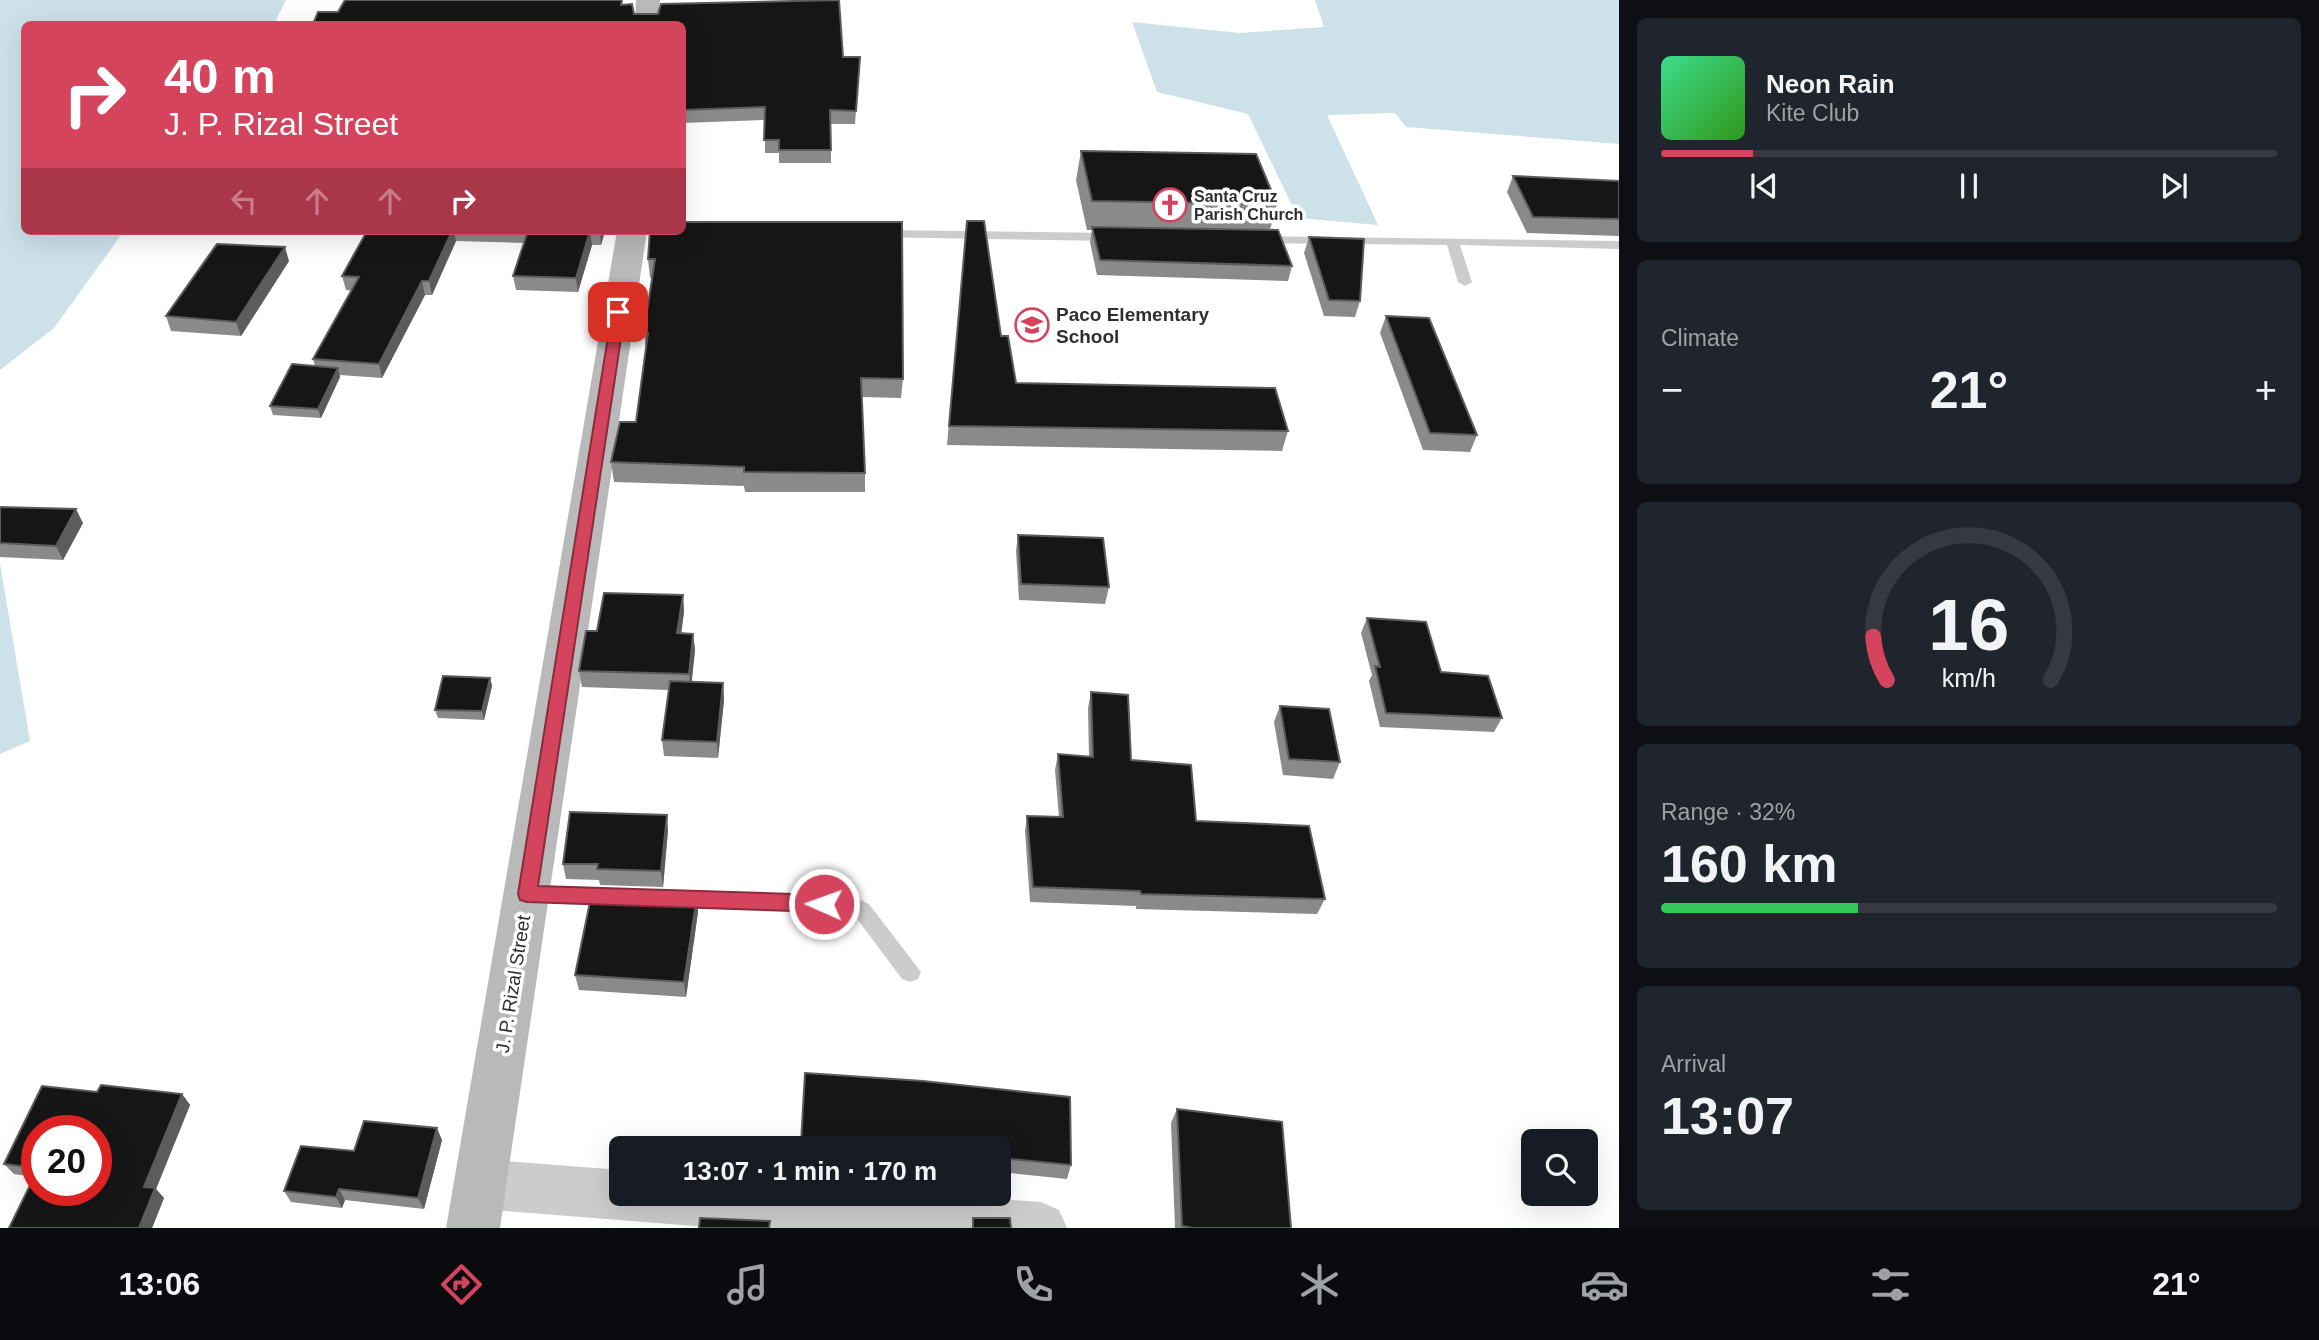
<!DOCTYPE html>
<meta charset="utf-8">
<style>
:root{--surface:#171b24;--page:#20242c;--text:#f1f3f6;--muted:#9ea1a6;--line:#363941;--accent:#d4445c}
body{margin:0;font-family:Helvetica,sans-serif;background:var(--page);color:var(--text);height:100vh;display:flex;flex-direction:column;font-size:26px;white-space:nowrap}
*{box-sizing:border-box;margin:0}
p{font-size:23px;color:var(--muted)}
.icon{flex:none;width:38px;height:38px;fill:none;stroke:currentColor;stroke-width:2;stroke-linecap:round;stroke-linejoin:round}
.map{position:relative;flex:1;overflow:hidden}
.details{display:flex;flex-direction:column;gap:18px;padding:18px;background:#0d0f14;width:700px}
.details>*{flex:none}
.hud{position:absolute;left:21px;top:21px;width:665px;height:214px;border-radius:10px;box-shadow:0 7px 28px #0002;background:#d4445c;color:#fff;overflow:hidden}
.fabs{position:absolute;left:1521px;top:1129px;display:grid;gap:14px}
.fabs a{display:grid;place-items:center;width:77px;height:77px;border-radius:10px;background:var(--surface);box-shadow:0 7px 28px #0002;font-size:35px}
.speed{position:absolute;left:21px;top:1115px;display:flex;gap:14px;font-size:35px;font-weight:700;text-align:center}
.speed>*{display:grid;place-content:center;width:91px;height:91px;border-radius:50%;background:var(--surface);box-shadow:0 7px 28px #0002;line-height:1}
.speed .limit{border:10px solid #d22;background:#fff;color:#111}
.pin{position:absolute;display:grid;place-items:center;width:60px;height:60px;color:#fff;margin:-30px;border-radius:14px;box-shadow:0 4px 10px #0006}
.me{position:absolute;width:77px;margin:-38px;rotate:272deg;stroke-linejoin:round;filter:drop-shadow(0 0 5px #0008)}
.turn{display:flex;align-items:center;gap:24px;height:147px;padding:0 28px;font-size:32px}
.turn .icon{width:91px;height:91px;stroke-width:2.5}
.turn b{display:block;font-size:49px;line-height:60px}
.lanes{display:flex;align-items:center;height:66px;padding:0 28px;background:#0003;justify-content:center;gap:35px;direction:ltr}
.lanes .off{opacity:.35}
.big{font-size:52px;font-weight:700;line-height:1.1}
.details .widget{flex:1;display:flex;flex-direction:column;justify-content:center;gap:10px;min-width:0;padding:0 24px;border-radius:10px;background:var(--page)}
.details .dial{align-items:center;gap:0}
.dial svg{height:182px;overflow:visible;fill:none;stroke:var(--line);stroke-width:7;stroke-linecap:round;text-anchor:middle}
.dial text{fill:var(--text);stroke:none}
.song{display:flex;align-items:center;gap:21px}
.cover{width:84px;height:84px;border-radius:10px;background:linear-gradient(135deg,hsl(150 70% 55%),hsl(110 70% 35%))}
.played{height:7px;border-radius:4px;background:linear-gradient(90deg,var(--accent) 15%,var(--line) 15%)}
.keys{display:flex;justify-content:space-around;direction:ltr}
.heat{display:flex;justify-content:space-between;align-items:center;font-size:38px;direction:ltr}
.charge{height:10px;border-radius:5px;background:linear-gradient(90deg,#34c759 32%,var(--line) 0)}
.trip{position:absolute;left:609px;top:1136px;width:402px;height:70px;border-radius:10px;background:var(--surface);box-shadow:0 7px 28px #0002;font-weight:700;line-height:70px;text-align:center}
.menu{display:flex;height:112px;justify-content:space-around;align-items:center;background:#090b0e;color:var(--muted)}
.menu .icon{width:49px;height:49px}
.menu .current{color:var(--accent)}
.menu b{font-size:32px;color:var(--text)}
main{display:flex;flex:1;min-height:0}
.map>svg:first-child{display:block}
</style>
<main>
<div class="map">
<svg width="1619" height="1228" viewBox="0 0 1619 1228">
<rect width="100%" height="100%" fill="#fff"/>
<!-- water -->
<path fill="#cde1e9" d="M 0,0 L 286,0 L 274,24 L 24,24 L 24,231 L 124,231 L 54,328 L 0,370 Z
M 1315,0 L 1619,0 L 1619,144 L 1406,127 L 1395,113 L 1327,115 L 1378,225 L 1298,218 L 1248,114 L 1157,92 L 1132,22 L 1240,33 L 1324,27 Z
M 0,564 L 30,741 L 0,754 Z"/>
<g fill="none" stroke-linecap="round" stroke-linejoin="round">
<!-- service -->
<path fill="#ccc" fill-rule="evenodd" d="M 878,230 L 1113,233 L 1120,237 L 1113,241 L 873,237 L 871,234 Z
M 1260,236 L 1619,241 L 1619,249 L 1460,245 L 1472,282 L 1465,286 L 1458,282 L 1447,245 L 1255,243 L 1255,237 Z
M 527,885 L 614,888 L 621,891 L 624,897 L 621,903 L 614,906 L 527,903 L 520,900 L 517,894 L 520,888 Z
M 674,890 L 850,895 L 869,904 L 921,972 L 918,979 L 910,982 L 902,979 L 855,916 L 848,913 L 674,908 L 667,905 L 664,899 L 667,893 Z"/>
<!-- minor -->
<path fill="#ccc" fill-rule="evenodd" d="M 480,1159 L 621,1170 L 621,1194 L 925,1194 L 1041,1202 L 1059,1210 L 1067,1228 L 720,1228 L 480,1209 L 462,1202 L 455,1184 L 462,1166 Z"/>
<!-- secondary -->
<path fill="#b9b9b9" fill-rule="evenodd" d="M 636,0 L 660,0 L 659,24 L 635,24 Z
M 617,231 L 647,231 L 500,1228 L 446,1228 Z"/>
</g>
<!-- wall -->
<path fill="#8a8a8a" fill-rule="evenodd" d="M 624,5 L 634,14 L 843,57 L 860,57 L 855,124 L 831,124 L 831,163 L 779,163 L 779,153 L 765,153 L 765,120 L 682,123 L 682,24 L 338,12 Z
M 1081,151 L 1277,204 L 1270,230 L 1292,266 L 1288,281 L 1097,275 L 1090,242 L 1092,230 L 1087,230 L 1076,180 Z
M 1513,176 L 1619,181 L 1619,236 L 1527,233 L 1507,192 Z
M 967,221 L 1001,336 L 1016,383 L 1288,431 L 1282,451 L 947,445 Z
M 367,231 L 605,231 L 601,245 L 592,245 L 578,292 L 516,290 L 513,276 L 524,243 L 456,241 L 432,295 L 425,295 L 382,378 L 340,375 L 340,377 L 321,418 L 273,415 L 270,406 L 315,366 L 313,359 L 352,291 L 346,290 L 342,276 Z
M 650,231 L 903,379 L 901,398 L 862,397 L 865,473 L 865,492 L 745,492 L 744,486 L 614,482 L 611,462 L 636,422 L 646,350 L 644,332 L 652,278 L 650,278 L 648,259 Z
M 1309,237 L 1360,301 L 1355,317 L 1324,316 L 1304,253 Z
M 289,261 L 241,336 L 171,331 L 166,316 Z
M 1386,316 L 1477,435 L 1470,452 L 1423,450 L 1380,333 Z
M 0,507 L 83,523 L 63,560 L 0,557 Z
M 1018,535 L 1109,587 L 1105,604 L 1019,600 L 1016,551 Z
M 683,595 L 684,612 L 681,633 L 693,634 L 695,650 L 691,682 L 723,683 L 724,700 L 718,758 L 664,756 L 662,740 L 669,690 L 582,687 L 579,671 L 597,631 Z
M 1367,618 L 1502,718 L 1494,732 L 1380,727 L 1369,681 L 1372,675 L 1361,633 Z
M 490,678 L 492,686 L 484,720 L 438,718 L 435,710 Z
M 1091,692 L 1131,760 L 1196,821 L 1325,899 L 1317,914 L 1136,909 L 1136,906 L 1030,902 L 1025,831 L 1027,816 L 1059,817 L 1055,770 L 1058,754 L 1089,757 L 1088,708 Z
M 1280,706 L 1340,762 L 1333,779 L 1283,775 L 1274,722 Z
M 668,830 L 663,887 L 600,885 L 599,880 L 566,879 L 563,864 Z
M 698,912 L 686,997 L 579,990 L 575,975 Z
M 805,1073 L 1071,1165 L 1067,1179 L 1010,1173 L 1010,1184 L 1007,1197 L 928,1194 L 999,1194 L 999,1148 L 801,1148 Z
M 101,1085 L 182,1094 L 190,1105 L 156,1189 L 164,1198 L 152,1228 L 9,1228 L 34,1177 L 14,1174 L 4,1164 L 42,1086 L 97,1092 ZM 37,1130 L 96,1130 L 96,1190 L 37,1190 Z
M 1177,1109 L 1291,1228 L 1175,1228 L 1171,1123 Z
M 442,1140 L 424,1209 L 345,1200 L 342,1208 L 291,1202 L 284,1191 L 354,1151 Z"/>
<!-- shaded-wall -->
<path fill="#5c5c5c" d="M 452,231 L 454,231 L 456,241 L 432,295 L 429,281 Z
M 590,231 L 592,245 L 578,292 L 576,278 Z
M 600,231 L 605,231 L 601,245 Z
M 285,247 L 289,261 L 241,336 L 236,322 Z
M 422,281 L 425,295 L 382,378 L 379,364 Z
M 338,368 L 340,377 L 321,418 L 318,409 Z
M 76,509 L 83,523 L 63,560 L 56,546 Z
M 683,595 L 684,612 L 679,650 L 677,633 Z
M 693,634 L 695,650 L 691,690 L 689,674 Z
M 490,678 L 492,686 L 484,720 L 482,711 Z
M 723,683 L 724,700 L 718,758 L 717,742 Z
M 667,815 L 668,830 L 663,887 L 661,871 Z
M 697,896 L 698,912 L 686,997 L 684,982 Z
M 182,1094 L 190,1105 L 156,1189 L 164,1198 L 152,1228 L 139,1228 L 144,1187 Z
M 437,1128 L 442,1140 L 424,1209 L 418,1198 Z
M 339,1189 L 345,1200 L 342,1208 L 336,1197 Z"/>
<!-- building -->
<path fill="#161616" stroke="#5c5c5c" stroke-width="2" d="M 345,0 L 622,0 L 621,5 L 632,4 L 634,14 L 658,14 L 661,4 L 839,0 L 843,57 L 860,57 L 856,111 L 830,110 L 831,150 L 779,150 L 779,140 L 764,140 L 765,107 L 682,110 L 682,24 L 313,24 L 318,12 L 338,12 Z
M 1081,151 L 1256,154 L 1277,204 L 1092,201 Z
M 1513,176 L 1619,181 L 1619,219 L 1533,217 Z
M 967,221 L 984,221 L 1001,336 L 1008,336 L 1016,383 L 1275,388 L 1288,431 L 949,426 Z
M 682,222 L 902,222 L 903,379 L 861,378 L 865,473 L 744,472 L 744,467 L 611,462 L 620,422 L 636,422 L 648,333 L 644,332 L 655,259 L 648,259 L 650,231 L 682,231 Z
M 1092,227 L 1278,230 L 1292,266 L 1100,260 Z
M 367,231 L 452,231 L 429,281 L 422,281 L 379,364 L 313,359 L 359,277 L 342,276 Z
M 528,231 L 600,231 L 590,231 L 576,278 L 513,276 Z
M 1309,237 L 1364,239 L 1360,301 L 1329,300 Z
M 217,244 L 285,247 L 236,322 L 166,316 Z
M 1386,316 L 1429,318 L 1477,435 L 1430,433 Z
M 292,364 L 338,368 L 318,409 L 270,406 Z
M 0,507 L 76,509 L 56,546 L 0,543 Z
M 1018,535 L 1103,538 L 1109,587 L 1021,584 Z
M 604,593 L 683,595 L 677,633 L 693,634 L 689,674 L 579,671 L 586,631 L 597,631 Z
M 1367,618 L 1426,622 L 1441,672 L 1488,676 L 1502,718 L 1386,713 L 1375,666 L 1380,667 Z
M 443,676 L 490,678 L 482,711 L 435,710 Z
M 670,681 L 723,683 L 717,742 L 662,740 Z
M 1091,692 L 1128,695 L 1131,760 L 1191,765 L 1196,821 L 1309,826 L 1325,899 L 1141,894 L 1140,891 L 1033,887 L 1027,816 L 1063,817 L 1058,754 L 1093,757 Z
M 1280,706 L 1329,709 L 1340,762 L 1289,759 Z
M 570,812 L 667,815 L 661,871 L 597,869 L 598,864 L 563,864 Z
M 592,892 L 697,896 L 684,982 L 575,975 Z
M 805,1073 L 923,1081 L 1070,1097 L 1071,1165 L 1010,1159 L 1010,1184 L 999,1183 L 999,1148 L 871,1148 L 801,1143 Z
M 101,1085 L 182,1094 L 144,1187 L 155,1188 L 139,1228 L 9,1228 L 37,1171 L 37,1190 L 96,1190 L 96,1130 L 37,1130 L 37,1168 L 4,1164 L 42,1086 L 97,1092 Z
M 1177,1109 L 1282,1122 L 1291,1228 L 1193,1228 L 1182,1226 Z
M 364,1121 L 437,1128 L 418,1198 L 339,1189 L 336,1197 L 284,1191 L 301,1146 L 354,1151 Z
M 700,1218 L 770,1221 L 769,1228 L 699,1228 Z
M 973,1218 L 1010,1218 L 1011,1228 L 973,1228 Z"/>
<!-- route -->
<path fill="#d4445c" stroke="#8a2c3c" stroke-width="2" d="M 618,309 L 625,312 L 538,886 L 824,895 L 831,898 L 833,904 L 831,909 L 824,912 L 527,902 L 520,900 L 518,894 L 612,312 Z"/>
<!-- icons -->
<defs>
<symbol id="church-ring" viewBox="-11 -11 22 22"><circle r="9.5" fill="#fff" stroke="#d4445c" stroke-width="1.5"/><path d="M-1.2-6h2.4v3.5h3.3v2.4h-3.3V6h-2.4V-.1h-3.3v-2.4h3.3Z" fill="#d4445c"/></symbol>
<symbol id="school-ring" viewBox="-11 -11 22 22"><circle r="9.5" fill="#fff" stroke="#d4445c" stroke-width="1.5"/><path d="M0-5L7-2L0 1L-7-2ZM-4 1L0 2.5L4 1V4Q0 6-4 4Z" fill="#d4445c"/></symbol>
</defs>
<g fill-rule="evenodd">
<use href="#church-ring" x="1151" y="186" width="38" height="38"/>
<use href="#school-ring" x="1013" y="306" width="38" height="38"/>
</g>
<g text-anchor="middle" dominant-baseline="central" stroke-width="7" stroke-linejoin="round" paint-order="stroke">
<!-- far-poi labels -->
<g font-size="16" font-weight="bold" fill="#2f2f2f" stroke="#fff" text-anchor="start">
<text x="1194" y="196">Santa Cruz<tspan x="1194" dy="18">Parish Church</tspan></text>
</g>
<!-- poi labels -->
<g font-size="19" font-weight="bold" fill="#2f2f2f" stroke="#fff" text-anchor="start">
<text x="1056" y="314">Paco Elementary<tspan x="1056" dy="22">School</tspan></text>
</g>
<!-- street labels -->
<g font-size="19" fill="#2f2f2f" stroke="#fff">
<text transform="translate(513 984) rotate(-81)">J. P. Rizal Street</text>
</g>
</g>
</svg>
<div class="fabs">
<a><svg class="icon" aria-label="search" viewBox="0 0 24 24"><circle cx="10" cy="10" r="6"/><path d="M15 15l6 6"/></svg></a>
</div>
<div class="speed"><div class="limit">20</div></div>
<div class="pin" style="left:618px;top:312px;background:#d93025"><svg class="icon" aria-label="arrive" viewBox="0 0 24 24"><path d="M6 21V4h12l-3 4 3 4H6"/></svg></div>
<svg class="me" style="left:824px;top:904px" viewBox="-20 -20 40 40"><circle r="17" fill="#d4445c" stroke="#fff" stroke-width="3"/><path d="M0-11L8 9 0 5-8 9z" fill="#fff"/></svg>
<div class="trip">13:07 · 1 min · 170 m</div>
<div class="hud">
<div class="turn"><svg class="icon" aria-label="right" viewBox="0 0 24 24"><path d="M7 20v-9h11M14 6l5 5-5 5"/></svg><div><b>40 m</b>J. P. Rizal Street</div></div>
<div class="lanes"><svg class="icon off" aria-label="left" viewBox="0 0 24 24"><path d="M17 20v-9H6M10 6l-5 5 5 5"/></svg><svg class="icon off" aria-label="ahead" viewBox="0 0 24 24"><path d="M12 20V5M6 11l6-6 6 6"/></svg><svg class="icon off" aria-label="ahead" viewBox="0 0 24 24"><path d="M12 20V5M6 11l6-6 6 6"/></svg><svg class="icon" aria-label="right" viewBox="0 0 24 24"><path d="M7 20v-9h11M14 6l5 5-5 5"/></svg></div>
</div>
</div>
<section class="details">
<div class="widget">
<div class="song"><i class="cover"></i><div><b>Neon Rain</b><p>Kite Club</p></div></div>
<div class="played"></div>
<div class="keys"><svg class="icon" aria-label="previous" viewBox="0 0 24 24"><path d="M18 5L8 12l10 7zM5 5v14"/></svg><svg class="icon" aria-label="pause" viewBox="0 0 24 24"><path d="M8 5v14M16 5v14"/></svg><svg class="icon" aria-label="next" viewBox="0 0 24 24"><path d="M6 5l10 7-10 7zM19 5v14"/></svg></div>
</div>
<div class="widget"><p>Climate</p>
<div class="heat"><a>−</a><b class="big">21°</b><a>+</a></div>
</div>
<div class="widget dial"><svg viewBox="0 0 100 80">
<path d="M14 69A42 42 0 1 1 86 69"/>
<path d="M14 69A42 42 0 0 1 8 50" stroke="#d4445c"/>
<text x="50" y="56" font-size="32" font-weight="700">16</text>
<text x="50" y="72" font-size="11">km/h</text>
</svg></div>
<div class="widget"><p>Range · 32%</p><b class="big">160 km</b><div class="charge"></div></div>
<div class="widget"><p>Arrival</p><b class="big">13:07</b></div>
</section>
</main>
<nav class="menu">
<b>13:06</b>
<svg class="icon current" aria-label="directions" viewBox="0 0 24 24"><path d="M12 3l9 9-9 9-9-9zM9 14v-3h6M13 9l2 2-2 2"/></svg>
<svg class="icon" aria-label="music" viewBox="0 0 24 24"><path d="M9 18V5l10-2v13"/><circle cx="6" cy="18" r="3"/><circle cx="16" cy="16" r="3"/></svg>
<svg class="icon" aria-label="phone" viewBox="0 0 24 24"><path d="M5 4h4l2 5-3 2q2 4 5 5l2-3 5 2v4C11 20 4 13 5 4z"/></svg>
<svg class="icon" aria-label="climate" viewBox="0 0 24 24"><path d="M12 3v18M4 7l16 10M4 17L20 7"/></svg>
<svg class="icon" aria-label="car" viewBox="0 0 24 24"><path d="M5 17H2v-5l4-1 3-4h7l3 4 3 1v5h-3M9 17h6M6 11h13"/><circle cx="7" cy="17" r="2"/><circle cx="17" cy="17" r="2"/></svg>
<svg class="icon" aria-label="filters" viewBox="0 0 24 24"><path d="M4 7h16M4 17h16"/><circle cx="9" cy="7" r="2"/><circle cx="15" cy="17" r="2"/></svg>
<b>21°</b>
</nav>
